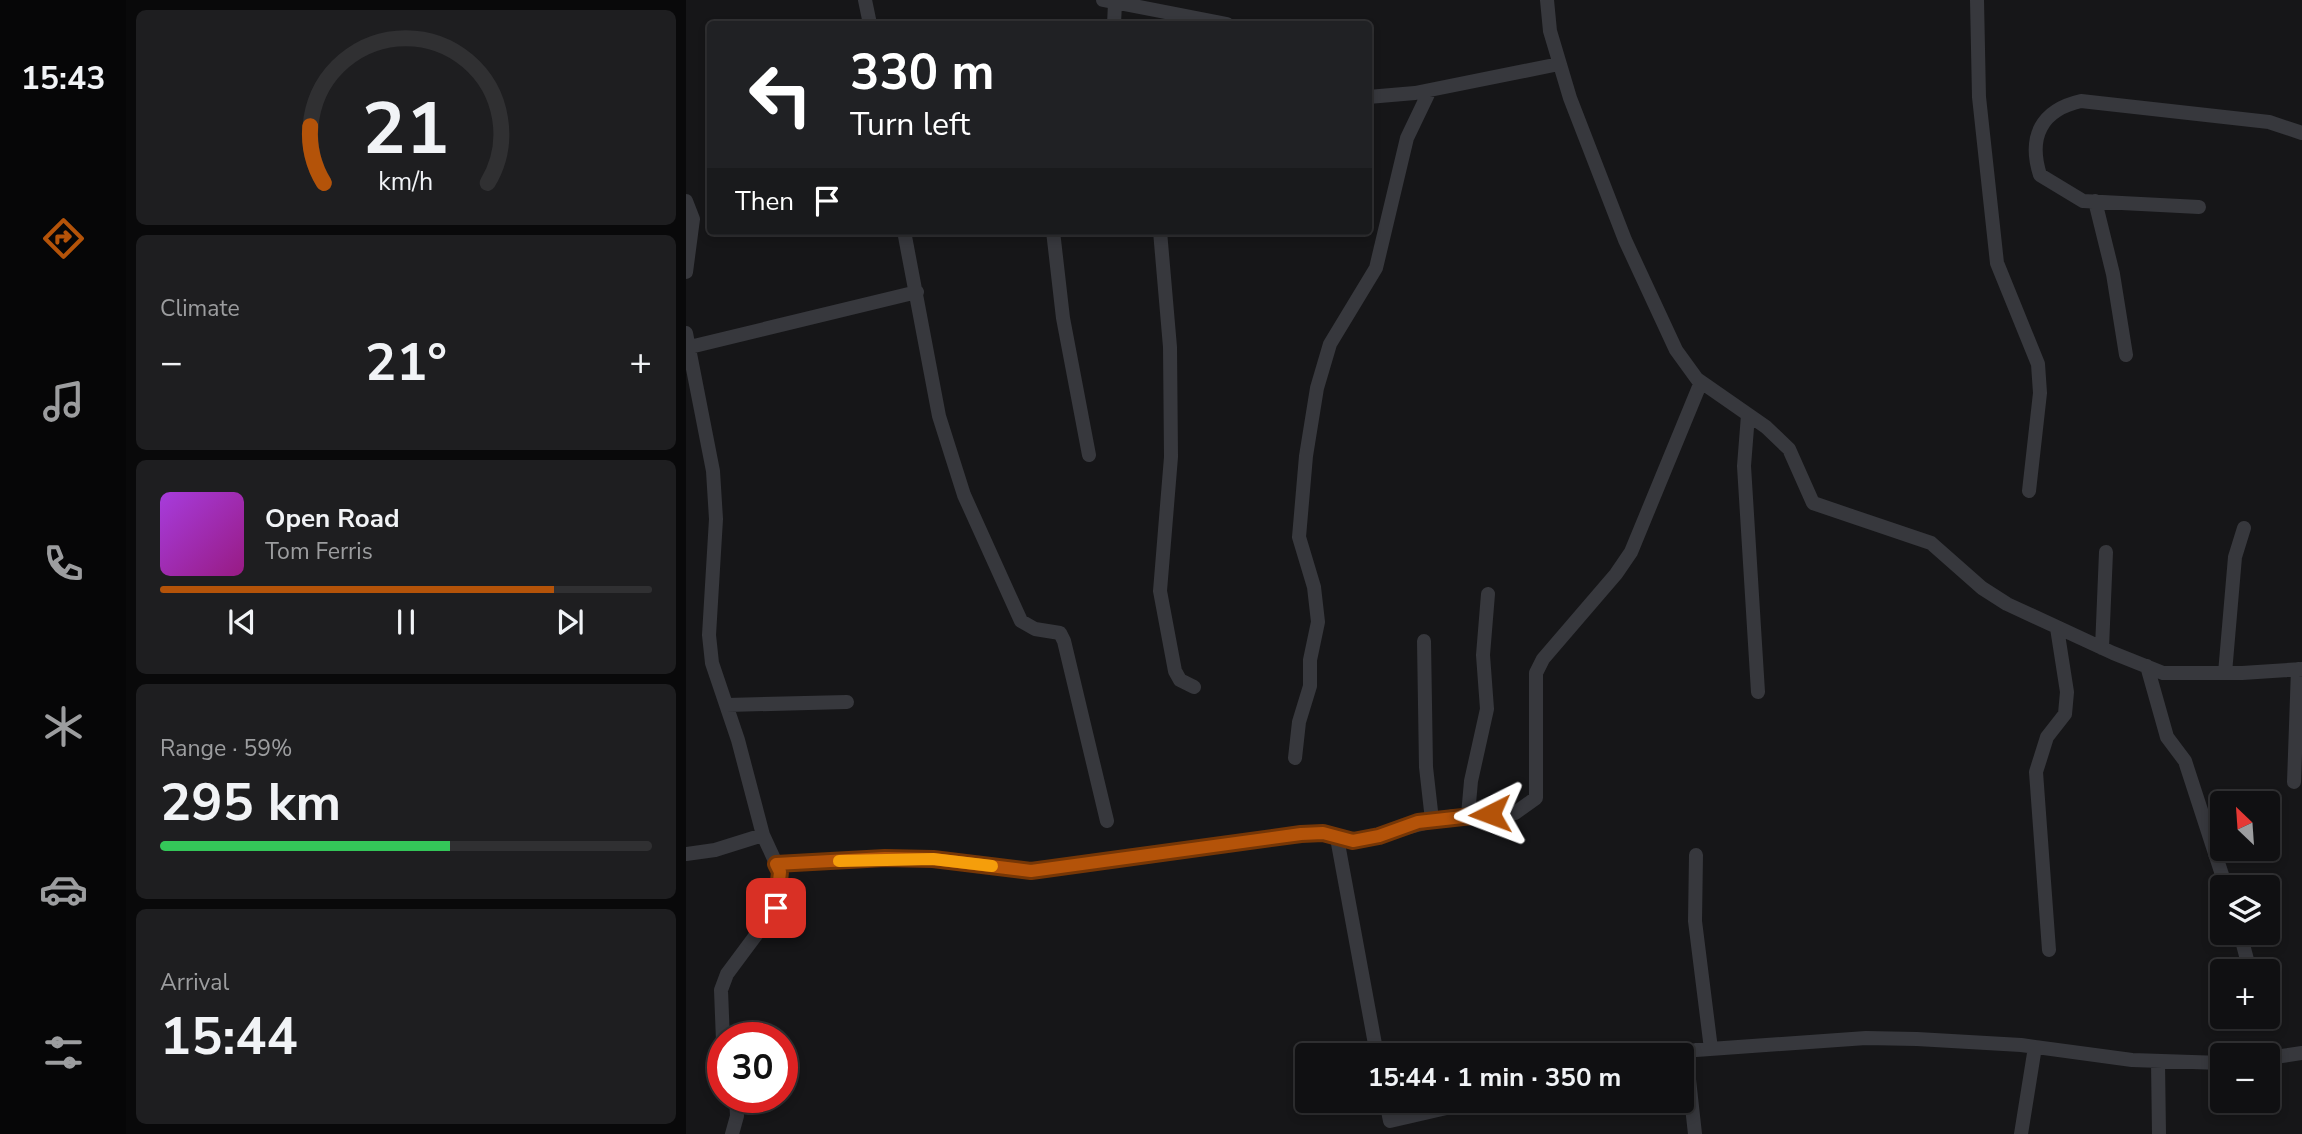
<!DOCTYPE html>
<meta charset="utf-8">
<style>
:root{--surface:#101012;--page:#1e1e20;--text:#f1f3f6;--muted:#9c9d9f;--line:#303032;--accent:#b45309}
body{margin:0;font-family:"Nunito Sans",sans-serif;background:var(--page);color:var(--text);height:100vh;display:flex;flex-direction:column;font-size:26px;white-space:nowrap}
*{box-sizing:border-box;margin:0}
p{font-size:23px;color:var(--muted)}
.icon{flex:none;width:38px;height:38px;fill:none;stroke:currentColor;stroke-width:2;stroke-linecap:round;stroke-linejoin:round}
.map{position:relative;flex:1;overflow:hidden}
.side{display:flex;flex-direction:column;gap:10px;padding:10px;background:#09090a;width:560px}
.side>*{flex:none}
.hud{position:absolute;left:21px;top:21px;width:665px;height:214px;border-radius:7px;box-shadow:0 4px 10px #0003,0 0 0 2px var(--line);background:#202124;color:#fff;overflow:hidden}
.needle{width:46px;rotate:335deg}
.buttons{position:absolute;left:1524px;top:791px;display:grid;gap:14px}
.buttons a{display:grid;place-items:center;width:70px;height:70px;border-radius:7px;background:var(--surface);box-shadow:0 4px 10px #0003,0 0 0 2px var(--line);font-size:35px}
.speed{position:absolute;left:21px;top:1022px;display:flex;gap:14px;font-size:35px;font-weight:700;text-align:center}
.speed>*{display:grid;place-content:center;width:91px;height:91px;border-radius:50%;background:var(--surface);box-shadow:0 4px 10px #0003,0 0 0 2px var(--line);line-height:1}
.speed .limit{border:10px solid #d22;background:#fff;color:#111}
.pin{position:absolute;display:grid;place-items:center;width:60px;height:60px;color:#fff;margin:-30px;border-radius:14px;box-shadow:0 4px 10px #0006}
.me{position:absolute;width:77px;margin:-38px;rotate:267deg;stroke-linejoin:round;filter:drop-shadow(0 0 5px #0008)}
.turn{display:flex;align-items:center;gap:24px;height:147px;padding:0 28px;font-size:32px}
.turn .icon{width:91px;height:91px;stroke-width:2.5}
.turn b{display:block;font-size:49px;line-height:60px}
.then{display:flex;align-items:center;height:66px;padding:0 28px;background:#0003;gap:14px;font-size:26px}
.big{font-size:52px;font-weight:700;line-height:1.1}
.side .card{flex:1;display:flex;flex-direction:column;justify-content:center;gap:10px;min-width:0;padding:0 24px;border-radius:10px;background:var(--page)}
.side .dial{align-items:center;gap:0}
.dial svg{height:182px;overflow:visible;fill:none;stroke:var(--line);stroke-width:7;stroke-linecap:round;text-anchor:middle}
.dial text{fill:var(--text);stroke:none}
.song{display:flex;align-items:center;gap:21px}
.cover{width:84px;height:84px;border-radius:10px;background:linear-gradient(135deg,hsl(280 70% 55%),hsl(310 70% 35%))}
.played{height:7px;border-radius:4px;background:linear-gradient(90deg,var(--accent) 80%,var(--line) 80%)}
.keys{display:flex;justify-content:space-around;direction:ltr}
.heat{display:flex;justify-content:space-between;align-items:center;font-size:38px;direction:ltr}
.charge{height:10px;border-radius:5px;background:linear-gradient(90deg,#34c759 59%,var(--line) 0)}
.trip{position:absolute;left:609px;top:1043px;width:399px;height:70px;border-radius:7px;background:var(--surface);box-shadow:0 4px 10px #0003,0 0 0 2px var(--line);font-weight:700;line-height:70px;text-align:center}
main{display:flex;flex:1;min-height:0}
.dock{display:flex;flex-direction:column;width:126px;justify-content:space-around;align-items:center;background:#060607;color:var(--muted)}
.dock .icon{width:49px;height:49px}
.dock .on{color:var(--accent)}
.dock b{font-size:32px;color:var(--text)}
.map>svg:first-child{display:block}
</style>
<main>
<nav class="dock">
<b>15:43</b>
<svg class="icon on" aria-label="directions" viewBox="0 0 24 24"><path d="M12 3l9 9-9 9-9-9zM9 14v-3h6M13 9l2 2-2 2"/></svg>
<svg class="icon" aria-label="music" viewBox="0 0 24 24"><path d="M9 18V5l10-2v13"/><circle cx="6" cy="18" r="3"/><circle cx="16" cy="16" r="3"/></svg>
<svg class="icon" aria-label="phone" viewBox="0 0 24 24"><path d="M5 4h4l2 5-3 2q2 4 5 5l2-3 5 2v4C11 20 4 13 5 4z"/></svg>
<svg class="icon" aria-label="climate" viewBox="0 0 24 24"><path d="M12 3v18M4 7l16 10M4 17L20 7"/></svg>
<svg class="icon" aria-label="car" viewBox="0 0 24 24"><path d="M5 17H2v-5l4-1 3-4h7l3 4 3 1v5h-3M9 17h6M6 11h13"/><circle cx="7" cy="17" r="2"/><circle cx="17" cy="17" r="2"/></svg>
<svg class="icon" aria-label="filters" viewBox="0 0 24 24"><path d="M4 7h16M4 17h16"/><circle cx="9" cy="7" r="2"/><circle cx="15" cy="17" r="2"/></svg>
</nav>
<section class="side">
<div class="card dial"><svg viewBox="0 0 100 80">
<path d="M14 69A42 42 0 1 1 86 69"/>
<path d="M14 69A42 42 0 0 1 8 44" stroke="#b45309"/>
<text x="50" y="56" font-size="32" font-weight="700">21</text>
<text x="50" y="72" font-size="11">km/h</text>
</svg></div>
<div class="card"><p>Climate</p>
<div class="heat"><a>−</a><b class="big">21°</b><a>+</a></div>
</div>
<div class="card">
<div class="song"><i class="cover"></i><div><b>Open Road</b><p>Tom Ferris</p></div></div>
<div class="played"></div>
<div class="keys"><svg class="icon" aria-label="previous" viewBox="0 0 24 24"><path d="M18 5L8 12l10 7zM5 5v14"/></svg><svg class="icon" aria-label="pause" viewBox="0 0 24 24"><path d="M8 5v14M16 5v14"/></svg><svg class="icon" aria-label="next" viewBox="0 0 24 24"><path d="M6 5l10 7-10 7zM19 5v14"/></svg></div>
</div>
<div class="card"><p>Range · 59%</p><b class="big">295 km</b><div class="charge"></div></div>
<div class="card"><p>Arrival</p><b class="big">15:44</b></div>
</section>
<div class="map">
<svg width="1616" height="1134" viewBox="0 0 1616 1134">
<rect width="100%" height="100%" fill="#161618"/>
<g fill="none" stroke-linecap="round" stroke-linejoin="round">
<!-- street -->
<path stroke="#37383d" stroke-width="14" d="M 179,0 L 184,24
M 417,0 L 541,24
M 861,0 L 864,31 L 884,98 L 939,240 L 990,350 L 1011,379 L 1080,427 L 1103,449 L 1127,503 L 1245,543 L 1296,588 L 1321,604 L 1427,653 L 1477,673 L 1556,673 L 1616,669
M 1291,0 L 1293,97 L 1311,263 L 1352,364 L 1354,393 L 1343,491
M 428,24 L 429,3
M 682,97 L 729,93 L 873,64
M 0,201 L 7,219 L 0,272
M 1409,201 L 1427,274 L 1440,355
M 1513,207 L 1397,201 L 1354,175 C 1342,137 1355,110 1395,101 L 1583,122 L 1616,133
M 218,231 L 253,416 L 278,495 L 335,621 L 349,629 L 374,633 L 378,641 L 421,821
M 367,231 L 377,318 L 403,455
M 474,231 L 484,347 L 485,457 L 474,591 L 489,671 L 494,680 L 508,687
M 0,333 L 27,471 L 30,519 L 23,635 L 26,663 L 52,740 L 77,835 L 94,872 L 90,908 L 41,974 L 35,990 L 37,1041
M 0,348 L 231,292
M 1062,415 L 1058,466 L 1072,692
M 738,641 L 740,767 L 746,820
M 1416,648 L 1420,552
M 1461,666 L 1481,737 L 1499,761 L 1540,887
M 1539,673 L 1549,557 L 1558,528
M 41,705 L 161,702
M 609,758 L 613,722 L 624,686 L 624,660 L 632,622 L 628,587 L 613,537 L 620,456 L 631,388 L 644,344 L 690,268 L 721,138 L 744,90
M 1608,782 L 1612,669
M 782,815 L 785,781 L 801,709 L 797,655 L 802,594
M 651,838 L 668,841 L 767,816 L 829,813 L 850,798 L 850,673 L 857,659 L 930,574 L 945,552 L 1015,382
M 0,854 L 29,850 L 77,835
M 1010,855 L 1009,921 L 1025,1049
M 90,864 L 199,858 L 247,859 L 345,871 L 615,834 L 637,833 L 651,838 L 691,1055
M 1554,933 L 1564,971
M 1363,950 L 1350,772 L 1361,737 L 1379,714 L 1381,692 L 1371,628
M 1000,1052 L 1009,1134
M 986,1055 L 1010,1050 L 1180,1038 L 1231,1039 L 1335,1045 L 1446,1060 L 1536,1063
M 1582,1058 L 1616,1053
M 1472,1062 L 1473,1134
M 700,1101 L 704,1121 L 791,1101
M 46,1134 L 51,1116 L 50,1097
M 1335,1134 L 1349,1047"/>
</g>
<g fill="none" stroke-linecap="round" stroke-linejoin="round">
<defs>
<path id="route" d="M 90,908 L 94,872 L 90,864 L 199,858 L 247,859 L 345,871 L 615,834 L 637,833 L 667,841 L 693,836 L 732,822 L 804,814"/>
</defs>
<!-- route casing -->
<use href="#route" stroke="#753606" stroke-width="18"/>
<!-- route -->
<use href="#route" stroke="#b45309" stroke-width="12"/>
<!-- slow -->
<path stroke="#f59e0b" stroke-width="12" d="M 153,861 L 247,859 L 306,866"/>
</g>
</svg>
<div class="buttons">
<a><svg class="needle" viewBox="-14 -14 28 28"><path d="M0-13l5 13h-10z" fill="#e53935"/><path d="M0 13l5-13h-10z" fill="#9c9d9f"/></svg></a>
<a><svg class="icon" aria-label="layers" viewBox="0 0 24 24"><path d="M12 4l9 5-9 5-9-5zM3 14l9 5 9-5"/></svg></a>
<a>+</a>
<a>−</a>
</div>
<div class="speed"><div class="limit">30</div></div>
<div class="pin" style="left:90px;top:908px;background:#d93025"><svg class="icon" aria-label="arrive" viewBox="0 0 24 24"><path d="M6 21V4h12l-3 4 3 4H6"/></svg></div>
<svg class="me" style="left:804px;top:814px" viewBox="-20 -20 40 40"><path d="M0-17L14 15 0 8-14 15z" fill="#b45309" stroke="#fff" stroke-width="4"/></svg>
<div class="trip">15:44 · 1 min · 350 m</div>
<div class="hud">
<div class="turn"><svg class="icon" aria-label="left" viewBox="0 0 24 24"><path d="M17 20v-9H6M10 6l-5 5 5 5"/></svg><div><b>330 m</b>Turn left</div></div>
<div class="then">Then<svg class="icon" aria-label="arrive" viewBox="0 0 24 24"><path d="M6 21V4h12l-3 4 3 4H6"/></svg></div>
</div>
</div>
</main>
